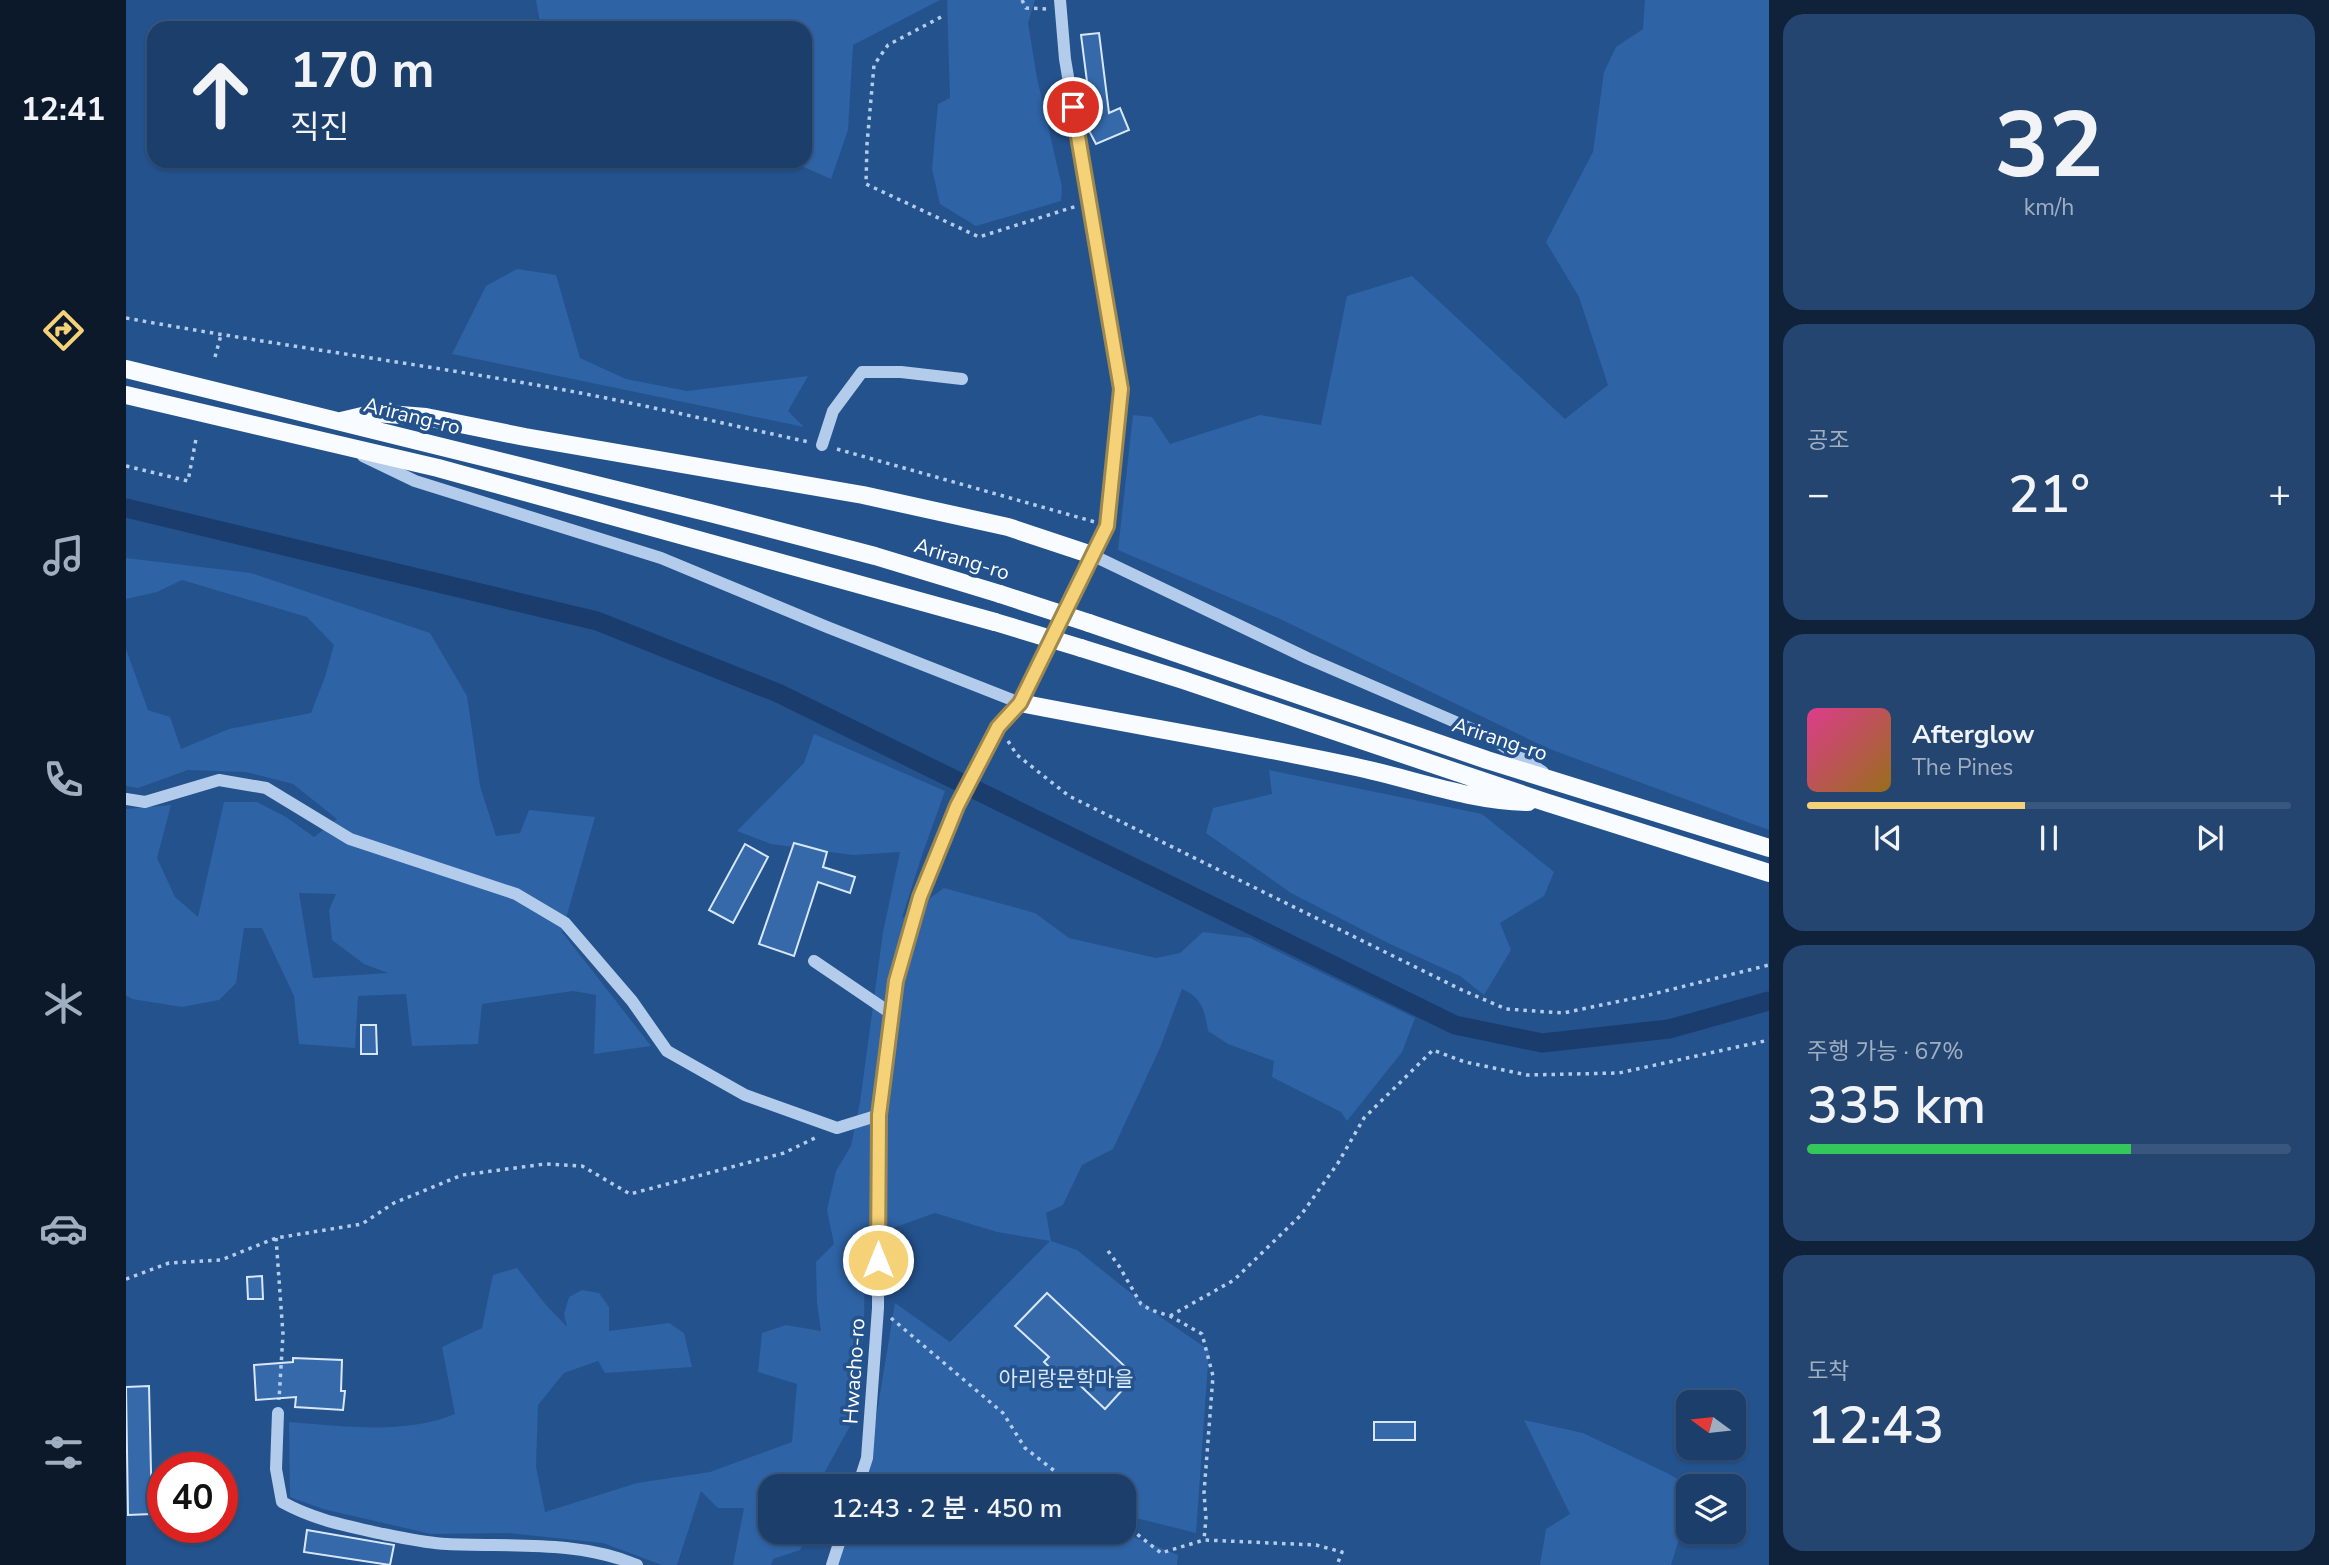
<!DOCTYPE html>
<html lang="ko">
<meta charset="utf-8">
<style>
:root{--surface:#1b3e6a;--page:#244570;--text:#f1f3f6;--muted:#a0aec1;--line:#39577e;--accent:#f5d277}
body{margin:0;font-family:"Nunito Sans","Noto Sans KR",sans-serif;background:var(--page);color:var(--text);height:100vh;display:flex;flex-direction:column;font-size:26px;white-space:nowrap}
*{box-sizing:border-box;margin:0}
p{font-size:23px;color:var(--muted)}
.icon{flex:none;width:38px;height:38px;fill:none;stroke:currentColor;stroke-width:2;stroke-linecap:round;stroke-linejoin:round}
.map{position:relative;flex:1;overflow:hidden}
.sheet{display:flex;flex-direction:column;gap:14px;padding:14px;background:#0f223a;width:560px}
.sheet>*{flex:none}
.banner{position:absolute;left:21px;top:21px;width:665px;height:147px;border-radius:21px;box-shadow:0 2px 5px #0004,0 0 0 2px var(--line);background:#1b3e6a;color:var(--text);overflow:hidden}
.needle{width:46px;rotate:285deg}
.fabs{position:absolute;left:1550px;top:1390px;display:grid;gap:14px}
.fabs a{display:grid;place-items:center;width:70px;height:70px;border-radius:14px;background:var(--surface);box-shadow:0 2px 5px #0004,0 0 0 2px var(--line);font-size:35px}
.speed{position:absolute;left:21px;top:1452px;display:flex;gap:14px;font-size:35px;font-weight:700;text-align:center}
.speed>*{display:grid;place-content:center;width:91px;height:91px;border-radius:50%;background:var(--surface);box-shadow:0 2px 5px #0004,0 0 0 2px var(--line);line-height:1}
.speed .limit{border:10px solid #d22;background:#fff;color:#111}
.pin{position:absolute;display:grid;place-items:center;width:60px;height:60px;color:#fff;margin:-30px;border:4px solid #fff;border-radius:50%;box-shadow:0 2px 7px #0007}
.me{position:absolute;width:77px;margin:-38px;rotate:0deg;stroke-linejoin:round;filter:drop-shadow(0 0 5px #0008)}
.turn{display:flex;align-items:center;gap:24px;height:147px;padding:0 28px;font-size:32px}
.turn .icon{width:91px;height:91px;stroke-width:2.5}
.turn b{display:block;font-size:49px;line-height:60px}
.big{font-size:52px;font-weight:600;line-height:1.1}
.sheet .tile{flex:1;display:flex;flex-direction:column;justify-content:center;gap:10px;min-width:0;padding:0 24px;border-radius:21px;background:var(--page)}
.sheet .dial{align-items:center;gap:0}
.dial b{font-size:91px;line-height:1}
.song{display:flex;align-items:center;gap:21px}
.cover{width:84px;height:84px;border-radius:10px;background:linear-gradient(135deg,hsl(330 70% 55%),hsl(40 70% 35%))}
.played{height:7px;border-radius:4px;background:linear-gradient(90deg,var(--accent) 45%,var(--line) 45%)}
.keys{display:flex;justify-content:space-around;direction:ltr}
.heat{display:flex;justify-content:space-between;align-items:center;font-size:38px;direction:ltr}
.charge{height:10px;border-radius:5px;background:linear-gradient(90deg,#34c759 67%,var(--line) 0)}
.trip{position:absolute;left:632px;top:1474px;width:378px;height:70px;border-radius:21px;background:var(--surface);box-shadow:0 2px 5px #0004,0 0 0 2px var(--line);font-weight:600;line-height:70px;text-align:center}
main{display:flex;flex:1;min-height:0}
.tab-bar{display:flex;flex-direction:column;width:126px;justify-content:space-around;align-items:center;background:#0b192a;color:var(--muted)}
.tab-bar .icon{width:49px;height:49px}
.tab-bar .selected{color:var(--accent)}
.tab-bar b{font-size:32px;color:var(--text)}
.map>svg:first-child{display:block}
</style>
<main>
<nav class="tab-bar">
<b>12:41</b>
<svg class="icon selected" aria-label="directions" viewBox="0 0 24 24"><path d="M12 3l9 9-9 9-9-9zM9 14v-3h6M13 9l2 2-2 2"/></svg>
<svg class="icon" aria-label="music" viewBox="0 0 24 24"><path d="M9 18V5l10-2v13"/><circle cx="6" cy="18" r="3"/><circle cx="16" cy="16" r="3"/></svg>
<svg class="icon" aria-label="phone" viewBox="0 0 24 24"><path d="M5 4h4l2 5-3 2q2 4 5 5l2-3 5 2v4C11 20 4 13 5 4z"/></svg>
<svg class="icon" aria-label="climate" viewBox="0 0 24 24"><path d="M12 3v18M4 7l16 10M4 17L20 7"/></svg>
<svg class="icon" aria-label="car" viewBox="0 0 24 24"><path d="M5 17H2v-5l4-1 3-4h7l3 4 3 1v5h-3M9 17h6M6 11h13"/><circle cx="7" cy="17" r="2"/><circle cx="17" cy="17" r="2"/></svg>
<svg class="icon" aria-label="filters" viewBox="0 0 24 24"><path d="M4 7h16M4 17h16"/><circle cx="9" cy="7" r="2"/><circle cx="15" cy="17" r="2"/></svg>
</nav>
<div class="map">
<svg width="1643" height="1565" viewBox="0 0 1643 1565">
<rect width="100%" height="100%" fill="#24528d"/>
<!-- green -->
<path fill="#2e63a5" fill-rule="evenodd" d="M 410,0 L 814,0 L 727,45 L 722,130 L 705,179 L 664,161 L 679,161 L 679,28 L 415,28 Z
M 821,0 L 909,0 L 902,23 L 911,78 L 936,187 L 935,201 L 850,226 L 814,204 L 806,169 L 812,104 L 824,98 Z
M 1519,0 L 1643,0 L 1643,830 L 1421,748 L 1152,618 L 992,550 L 1007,415 L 1026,417 L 1044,444 L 1134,415 L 1195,425 L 1221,296 L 1286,276 L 1439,419 L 1482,385 L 1453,297 L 1420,242 L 1467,152 L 1478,72 L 1490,47 L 1517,29 Z
M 391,269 L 430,275 L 454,358 L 500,379 L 561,391 L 682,376 L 662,411 L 678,427 L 326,354 L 360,286 Z
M 0,558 L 125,573 L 304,633 L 341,696 L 354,786 L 370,836 L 394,833 L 403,810 L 469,817 L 436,932 L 525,1046 L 468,1054 L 470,995 L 447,991 L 356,1004 L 352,1044 L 286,1046 L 280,994 L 232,996 L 229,1048 L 173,1044 L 168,996 L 136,928 L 118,928 L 110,983 L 93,1000 L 56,1007 L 6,999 L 0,995 L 0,809 L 45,805 L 31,858 L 49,897 L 72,917 L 98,802 L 131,802 L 160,817 L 188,837 L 211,819 L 167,784 L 120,772 L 62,770 L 12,788 L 0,786 L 0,649 L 22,710 L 44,717 L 55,749 L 103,729 L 185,713 L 199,677 L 208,645 L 181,617 L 56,580 L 31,592 L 0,599 ZM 173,893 L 210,894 L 203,910 L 206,940 L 238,964 L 262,973 L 187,978 Z
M 688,734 L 819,791 L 796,855 L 776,918 L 818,888 L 909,913 L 943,938 L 1030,958 L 1054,953 L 1077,932 L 1124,938 L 1289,1018 L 1276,1052 L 1221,1121 L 1215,1112 L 1146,1077 L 1148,1061 L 1102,1044 L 1082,1031 C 1079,1012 1076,997 1056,989 L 1034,1048 L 987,1149 L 956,1165 L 937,1205 L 920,1213 L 925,1241 L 951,1250 L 1036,1318 L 1083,1350 L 1070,1533 L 998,1515 L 998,1486 L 737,1486 L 741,1473 L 769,1303 L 824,1342 L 924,1241 L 871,1232 L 809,1213 L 739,1238 L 738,1329 L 724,1426 L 691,1486 L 644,1486 L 644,1531 L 684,1531 L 674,1550 L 647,1559 L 645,1565 L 607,1565 L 618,1508 L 592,1508 L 575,1491 L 551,1565 L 536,1565 L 477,1543 L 381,1533 L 305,1534 L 197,1509 L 164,1497 L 163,1422 C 216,1426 279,1435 329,1414 L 316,1347 L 356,1328 L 367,1275 L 391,1268 L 420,1305 L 441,1327 L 438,1314 L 443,1297 L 456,1290 L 473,1293 L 483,1307 L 483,1331 L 543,1323 L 558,1333 L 566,1367 L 479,1373 L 472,1361 L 438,1373 L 412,1405 L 410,1467 L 419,1512 L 511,1483 L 584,1472 L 666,1442 L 671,1384 L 632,1372 L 636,1333 L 660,1325 L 695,1331 L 691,1303 L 690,1262 L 708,1244 L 701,1210 L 710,1171 L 725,1146 L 734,1102 L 757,932 L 774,852 L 727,855 L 645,844 L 611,831 L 678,763 Z
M 1143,770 L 1356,814 L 1428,872 L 1418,896 L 1374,923 L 1385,950 L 1358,995 L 1334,976 L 1264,944 L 1165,893 L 1080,833 L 1087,808 L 1146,794 Z
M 1398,1420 L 1457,1433 L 1543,1474 L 1563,1486 L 1563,1506 L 1545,1565 L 1414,1565 L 1420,1529 L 1444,1514 Z
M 998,1526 L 1000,1534 L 1052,1555 L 1051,1565 L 711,1565 L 702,1531 L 998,1531 Z"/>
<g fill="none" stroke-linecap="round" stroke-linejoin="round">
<!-- canal -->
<path stroke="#1a3d6d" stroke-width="19" d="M 0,508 L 471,621 L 652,693 L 1329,1025 L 1416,1043 L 1543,1029 L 1643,1001"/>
</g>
<!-- building -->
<path fill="#3569aa" stroke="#d8e7f8" stroke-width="2" d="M 973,33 L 983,113 L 994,108 L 1003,130 L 970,144 L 960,125 L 974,118 L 965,97 L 963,97 L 955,35 Z
M 668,843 L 701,852 L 697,867 L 729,877 L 724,893 L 692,882 L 668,956 L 633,944 Z
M 619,844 L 642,857 L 607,923 L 583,910 Z
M 235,1025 L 250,1025 L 251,1054 L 235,1054 Z
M 136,1276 L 137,1299 L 122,1299 L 121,1277 Z
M 921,1293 L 1009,1376 L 979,1409 L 941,1373 L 936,1379 L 918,1362 L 923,1357 L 889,1326 Z
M 167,1358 L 216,1360 L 215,1391 L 219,1391 L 217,1410 L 169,1407 L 170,1397 L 130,1400 L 128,1365 L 167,1362 Z
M 23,1386 L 26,1514 L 2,1515 L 0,1387 Z
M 1248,1422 L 1289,1422 L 1289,1440 L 1248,1440 Z
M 181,1530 L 268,1545 L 264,1565 L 178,1552 Z"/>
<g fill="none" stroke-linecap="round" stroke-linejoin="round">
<!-- path -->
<path stroke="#b4cceb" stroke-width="3.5" stroke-dasharray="3.5 5" stroke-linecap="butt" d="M 896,0 L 900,8 L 922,9
M 815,17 L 762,45 L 748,65 L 741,144 L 740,184 L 853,237 L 951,206
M 0,318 C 148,345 297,364 444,391 C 524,406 604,425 683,442
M 89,357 L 95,335
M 711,449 L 969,522
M 0,466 L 62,481 L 70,439
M 882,741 L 891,755 L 943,796 L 1336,990 L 1380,1009 L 1437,1013 L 1519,996 L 1643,965
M 150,1238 L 157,1334 L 153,1400
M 982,1251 L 993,1266 L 1015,1304 L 1025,1310 L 1044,1316 L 1076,1334 L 1087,1376 L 1078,1493 L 1080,1518 L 1078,1540
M 0,1279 L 43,1263 L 95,1260 L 150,1238 L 236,1224 L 268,1203 L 336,1175 L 419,1164 L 456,1166 L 504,1194 L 658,1153 L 693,1136
M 1044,1316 L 1108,1280 L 1175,1215 L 1212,1163 L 1238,1118 L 1307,1050 L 1339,1062 L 1401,1075 L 1493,1073 L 1643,1040
M 765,1318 L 877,1413 L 899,1448 L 948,1486
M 998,1524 L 1035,1553 L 1078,1540 L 1190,1545 L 1216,1552 L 1211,1565"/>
<!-- minor -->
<path stroke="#b4cceb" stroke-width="12" d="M 696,445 L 707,411 L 736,372 L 775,372 L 836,379
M 237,456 L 289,481 L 535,558 L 701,627 L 894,703
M 966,555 L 1181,658 L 1362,736 L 1417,772
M 0,799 L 19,802 L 93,780 L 140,788 L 224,839 L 390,894 L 439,923 L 506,1001 L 541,1051 L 619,1095 L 711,1128 L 753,1115
M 688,961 L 766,1014
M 152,1413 L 150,1469 L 156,1502 C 188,1520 222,1526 257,1534 C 278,1538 299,1543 321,1544 C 384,1547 451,1540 511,1565
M 732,1486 L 741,1458 L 752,1308 L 753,1115 L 770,981 L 794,897 L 831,806 L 872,727 L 894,703 L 981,526 L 995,389 L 939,59 L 934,0
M 706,1565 L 717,1531"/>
<!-- major -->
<path stroke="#f8fbff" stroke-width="18" d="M 0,369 L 584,513 L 749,556 L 874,594
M 0,395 L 312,468 L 869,622
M 215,421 L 249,413 L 300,417 L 399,437 L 737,495 L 882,527 L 966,555
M 963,623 L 1361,760 L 1643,848
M 955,648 L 1057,680 L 1419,802 L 1643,873
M 894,703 C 1006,725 1118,743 1230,767 C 1287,779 1343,801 1402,802"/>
<!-- major-bridge -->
<path stroke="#f8fbff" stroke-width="18" d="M 874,594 L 963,623
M 869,622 L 955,648"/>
</g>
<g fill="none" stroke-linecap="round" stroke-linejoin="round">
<defs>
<path id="route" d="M 752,1260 L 753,1115 L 770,981 L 794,897 L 831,806 L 872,727 L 894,703 L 981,526 L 995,389 L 947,107"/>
</defs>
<!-- route casing -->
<use href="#route" stroke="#9f884d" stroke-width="18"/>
<!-- route -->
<use href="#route" stroke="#f5d277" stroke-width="12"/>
</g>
<g text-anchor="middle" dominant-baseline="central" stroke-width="7" stroke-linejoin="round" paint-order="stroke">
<!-- street labels -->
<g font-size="21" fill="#fff" stroke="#24528d">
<text transform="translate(286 416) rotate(14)">Arirang-ro</text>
<text transform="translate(836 559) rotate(17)">Arirang-ro</text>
<text transform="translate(1374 739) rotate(18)">Arirang-ro</text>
<text transform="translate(728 1371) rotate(-86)">Hwacho-ro</text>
</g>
<!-- park labels -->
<g font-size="21" fill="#d8e7f8" stroke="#24528d">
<text x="940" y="1379">아리랑문학마을</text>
</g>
</g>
</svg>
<div class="fabs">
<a><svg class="needle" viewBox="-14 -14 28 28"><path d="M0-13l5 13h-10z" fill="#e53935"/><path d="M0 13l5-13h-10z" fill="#a0aec1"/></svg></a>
<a><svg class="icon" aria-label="layers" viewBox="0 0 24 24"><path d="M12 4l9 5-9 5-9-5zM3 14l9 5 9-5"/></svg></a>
</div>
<div class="speed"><div class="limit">40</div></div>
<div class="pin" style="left:947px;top:107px;background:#d93025"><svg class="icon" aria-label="arrive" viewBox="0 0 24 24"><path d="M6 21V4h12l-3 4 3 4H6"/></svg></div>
<svg class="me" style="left:752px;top:1260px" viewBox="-20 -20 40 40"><circle r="17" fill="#f5d277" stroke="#fff" stroke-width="3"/><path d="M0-11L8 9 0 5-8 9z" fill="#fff"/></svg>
<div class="trip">12:43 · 2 분 · 450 m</div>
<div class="banner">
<div class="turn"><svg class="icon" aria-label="ahead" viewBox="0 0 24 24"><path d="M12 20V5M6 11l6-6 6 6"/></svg><div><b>170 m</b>직진</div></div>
</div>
</div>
<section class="sheet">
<div class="tile dial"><b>32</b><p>km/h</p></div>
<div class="tile"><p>공조</p>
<div class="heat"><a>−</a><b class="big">21°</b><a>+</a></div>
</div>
<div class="tile">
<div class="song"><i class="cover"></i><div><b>Afterglow</b><p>The Pines</p></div></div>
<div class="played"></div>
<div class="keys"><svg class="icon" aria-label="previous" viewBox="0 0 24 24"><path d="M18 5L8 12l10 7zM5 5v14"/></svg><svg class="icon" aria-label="pause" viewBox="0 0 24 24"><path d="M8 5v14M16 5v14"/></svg><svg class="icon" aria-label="next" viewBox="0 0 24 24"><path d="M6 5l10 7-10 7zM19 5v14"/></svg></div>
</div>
<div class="tile"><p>주행 가능 · 67%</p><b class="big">335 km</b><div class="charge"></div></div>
<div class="tile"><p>도착</p><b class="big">12:43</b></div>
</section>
</main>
